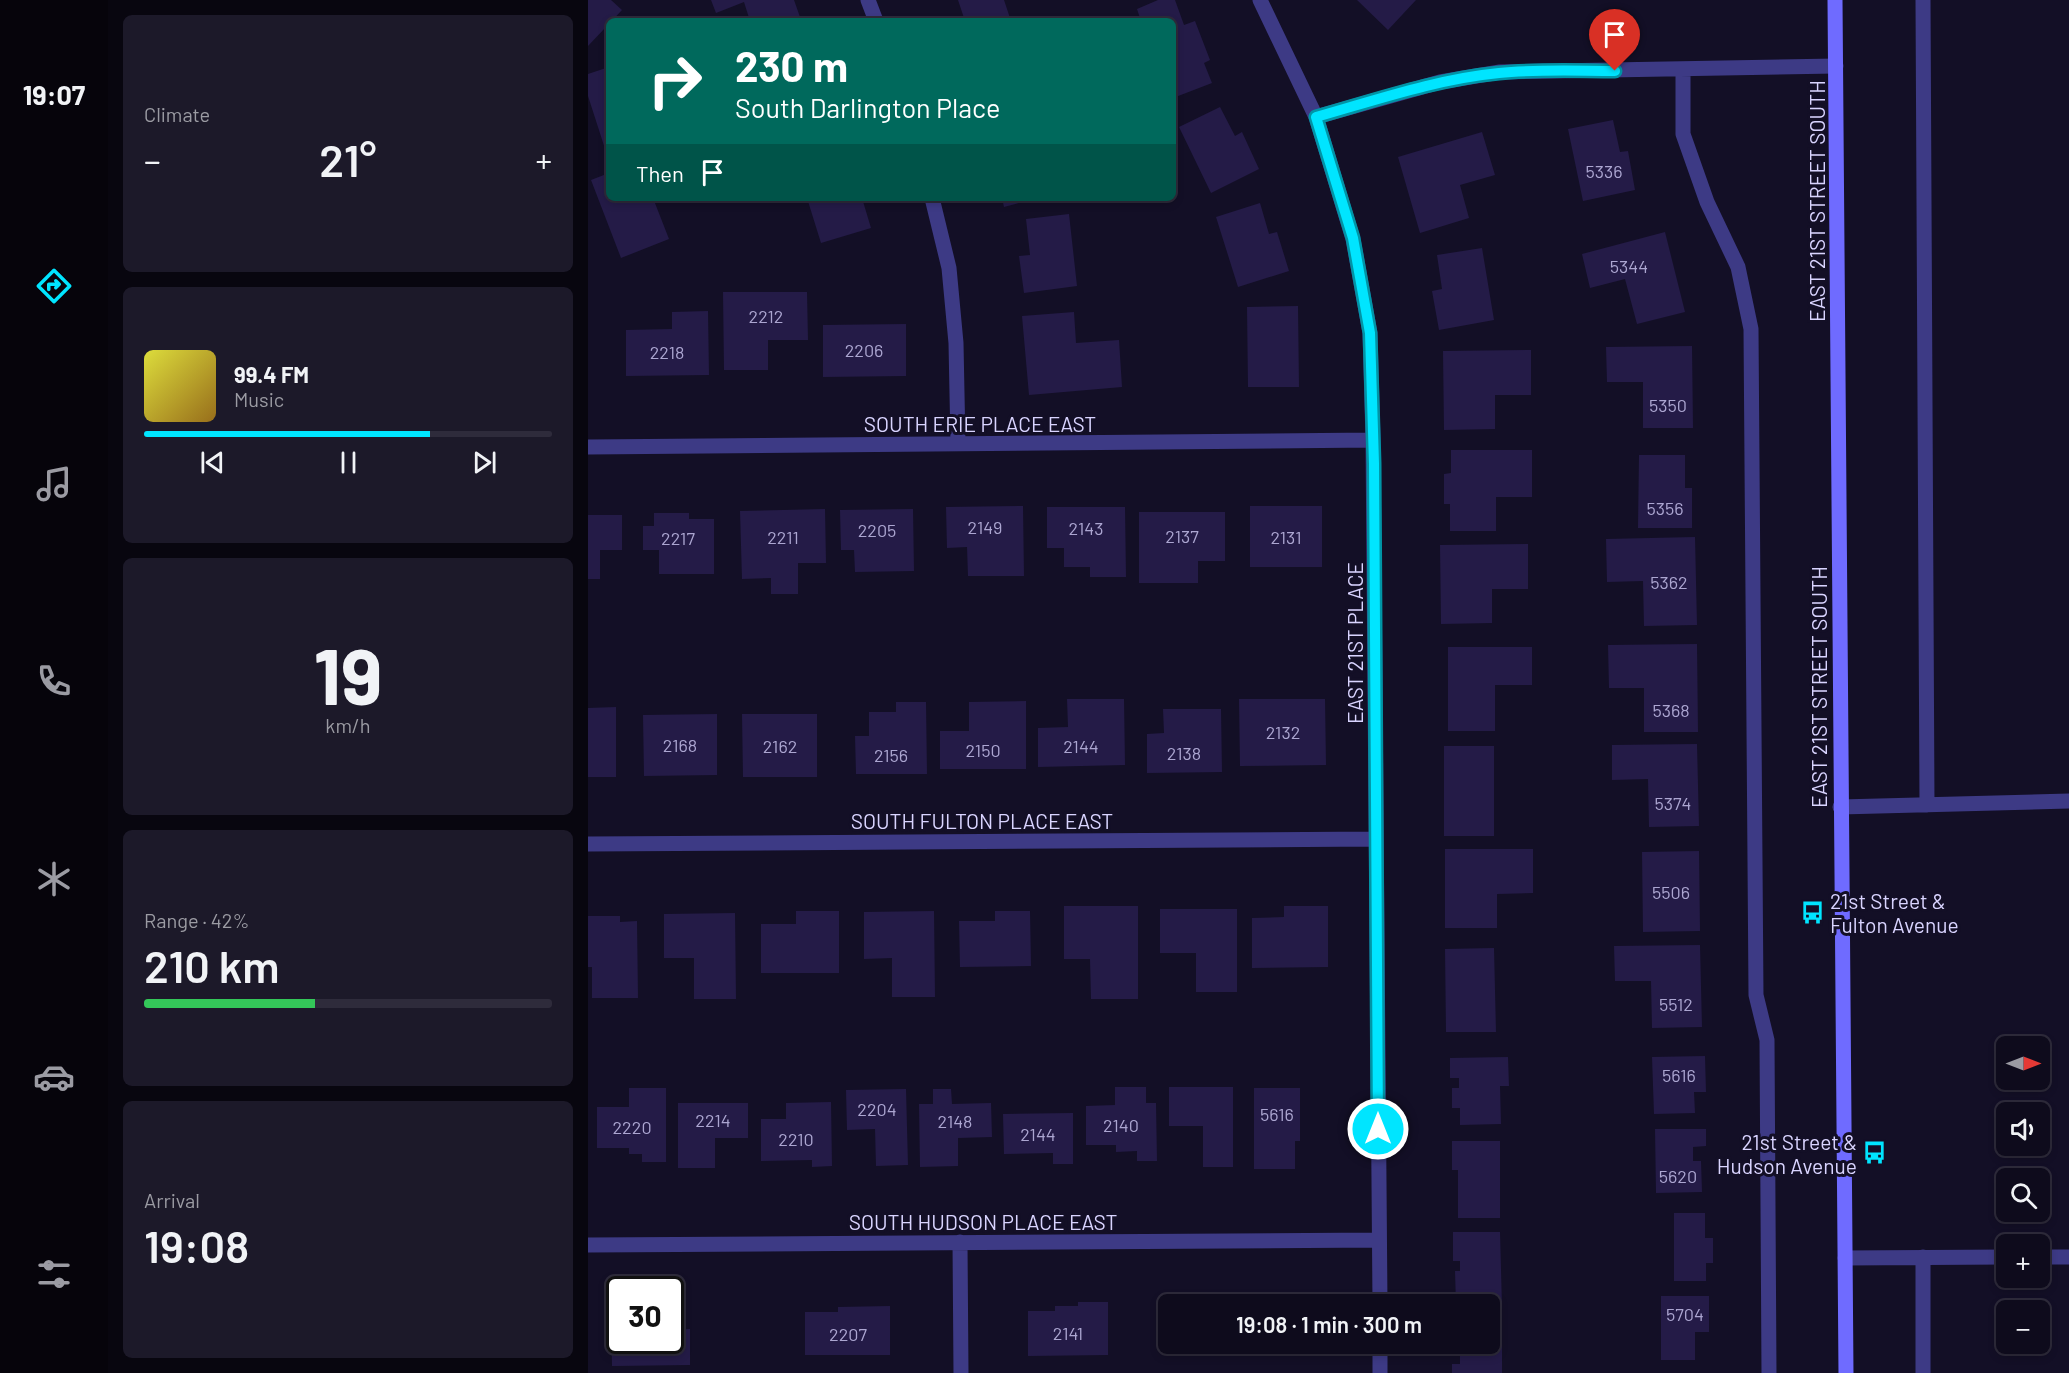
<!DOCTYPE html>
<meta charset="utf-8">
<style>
:root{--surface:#0e0b1c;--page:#1c1929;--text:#f1f3f6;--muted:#9b9ba3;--line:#2e2b3b;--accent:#00e5ff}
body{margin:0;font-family:Barlow,sans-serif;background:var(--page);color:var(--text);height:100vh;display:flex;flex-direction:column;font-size:22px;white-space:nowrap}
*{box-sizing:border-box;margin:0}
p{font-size:20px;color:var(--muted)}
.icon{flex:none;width:33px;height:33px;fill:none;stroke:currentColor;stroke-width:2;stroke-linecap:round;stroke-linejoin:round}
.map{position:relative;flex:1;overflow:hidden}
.details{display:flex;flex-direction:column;gap:15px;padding:15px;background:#08060f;width:480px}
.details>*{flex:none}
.top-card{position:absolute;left:18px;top:18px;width:570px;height:183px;border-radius:9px;box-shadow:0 3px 9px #0003,0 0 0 2px var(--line);background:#00695c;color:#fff;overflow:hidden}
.needle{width:39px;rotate:90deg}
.buttons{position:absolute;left:1408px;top:1036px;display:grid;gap:12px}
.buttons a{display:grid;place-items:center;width:54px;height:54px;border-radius:9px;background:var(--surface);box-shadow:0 3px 9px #0003,0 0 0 2px var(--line);font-size:30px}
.speed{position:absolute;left:18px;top:1276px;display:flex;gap:12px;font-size:30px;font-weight:700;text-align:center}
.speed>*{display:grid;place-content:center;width:78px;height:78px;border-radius:50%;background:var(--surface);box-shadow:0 3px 9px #0003,0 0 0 2px var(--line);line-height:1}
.speed .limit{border:3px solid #111;border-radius:9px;background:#fff;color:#111}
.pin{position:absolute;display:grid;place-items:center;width:51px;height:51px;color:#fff;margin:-62px -26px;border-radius:50% 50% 50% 0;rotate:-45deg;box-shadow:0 0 6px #0007}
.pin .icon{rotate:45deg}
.me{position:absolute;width:66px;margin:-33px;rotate:0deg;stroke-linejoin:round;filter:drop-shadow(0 0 4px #0008)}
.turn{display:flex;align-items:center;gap:21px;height:126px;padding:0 30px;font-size:27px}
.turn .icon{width:78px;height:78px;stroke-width:2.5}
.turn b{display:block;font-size:42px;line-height:51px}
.then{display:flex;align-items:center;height:57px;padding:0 30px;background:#0003;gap:12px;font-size:22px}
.big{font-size:45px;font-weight:600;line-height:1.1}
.details .card{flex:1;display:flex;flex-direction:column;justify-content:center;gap:9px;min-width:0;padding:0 21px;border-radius:9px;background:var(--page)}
.details .dial{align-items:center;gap:0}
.dial b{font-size:78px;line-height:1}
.song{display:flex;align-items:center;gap:18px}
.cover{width:72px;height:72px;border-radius:9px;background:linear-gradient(135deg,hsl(60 70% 55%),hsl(40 70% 35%))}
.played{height:6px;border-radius:3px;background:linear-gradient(90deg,var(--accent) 70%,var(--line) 70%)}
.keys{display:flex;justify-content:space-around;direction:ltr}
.heat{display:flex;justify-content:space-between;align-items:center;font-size:33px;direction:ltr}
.charge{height:9px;border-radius:4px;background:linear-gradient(90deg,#34c759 42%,var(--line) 0)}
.trip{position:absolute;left:570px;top:1294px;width:342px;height:60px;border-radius:9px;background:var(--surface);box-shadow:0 3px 9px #0003,0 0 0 2px var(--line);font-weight:600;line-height:60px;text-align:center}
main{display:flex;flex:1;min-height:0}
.dock{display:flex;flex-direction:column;width:108px;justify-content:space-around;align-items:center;background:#06040b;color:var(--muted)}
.dock .icon{width:42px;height:42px}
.dock .current{color:var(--accent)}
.dock b{font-size:27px;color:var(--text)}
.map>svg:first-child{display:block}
</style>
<main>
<nav class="dock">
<b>19:07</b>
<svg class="icon current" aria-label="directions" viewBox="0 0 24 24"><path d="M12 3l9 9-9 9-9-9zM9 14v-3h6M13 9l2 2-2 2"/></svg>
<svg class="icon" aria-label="music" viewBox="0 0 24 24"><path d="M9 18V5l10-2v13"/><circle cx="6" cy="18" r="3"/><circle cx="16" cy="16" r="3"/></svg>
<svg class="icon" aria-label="phone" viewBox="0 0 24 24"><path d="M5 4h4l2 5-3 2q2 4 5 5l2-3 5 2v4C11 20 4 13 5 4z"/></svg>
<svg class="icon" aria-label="climate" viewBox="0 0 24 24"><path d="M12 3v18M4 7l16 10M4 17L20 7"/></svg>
<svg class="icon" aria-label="car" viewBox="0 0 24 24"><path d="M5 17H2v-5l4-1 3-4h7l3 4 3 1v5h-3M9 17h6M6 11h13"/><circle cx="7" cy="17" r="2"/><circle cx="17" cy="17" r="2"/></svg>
<svg class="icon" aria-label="filters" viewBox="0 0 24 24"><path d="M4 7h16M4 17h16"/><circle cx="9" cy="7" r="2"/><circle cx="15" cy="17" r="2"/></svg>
</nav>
<section class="details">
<div class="card"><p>Climate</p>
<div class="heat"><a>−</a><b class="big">21°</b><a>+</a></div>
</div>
<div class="card">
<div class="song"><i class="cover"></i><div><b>99.4 FM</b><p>Music</p></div></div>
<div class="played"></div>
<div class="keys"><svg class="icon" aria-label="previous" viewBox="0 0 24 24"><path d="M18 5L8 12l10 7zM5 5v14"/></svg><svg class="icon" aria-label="pause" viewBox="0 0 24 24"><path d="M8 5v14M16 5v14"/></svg><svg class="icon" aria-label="next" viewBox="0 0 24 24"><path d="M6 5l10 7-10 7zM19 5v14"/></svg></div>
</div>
<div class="card dial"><b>19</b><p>km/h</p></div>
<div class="card"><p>Range · 42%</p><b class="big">210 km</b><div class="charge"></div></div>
<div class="card"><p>Arrival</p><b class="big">19:08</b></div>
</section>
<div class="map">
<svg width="1481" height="1373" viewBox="0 0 1481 1373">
<rect width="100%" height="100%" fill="#130f26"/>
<!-- building -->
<path fill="#241b47" d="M 0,0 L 23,0 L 34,10 L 0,46 Z
M 123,0 L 206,0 L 212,17 L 200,21 L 162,21 L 156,2 L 128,13 Z
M 370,0 L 416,0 L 423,21 L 377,21 Z
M 570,0 L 587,0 L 596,25 L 607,21 L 622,60 L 616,63 L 624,83 L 585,98 L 585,21 L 553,21 L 549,9 Z
M 769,0 L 828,0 L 800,30 Z
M 21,67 L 21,155 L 19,155 L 0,96 L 0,74 Z
M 632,107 L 647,136 L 654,132 L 671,169 L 623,193 L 591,127 Z
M 1025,120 L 1032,152 L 1040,151 L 1047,190 L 995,201 L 980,129 Z
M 894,132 L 907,175 L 872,185 L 881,218 L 832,233 L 810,157 Z
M 21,173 L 21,198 L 65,198 L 81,239 L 33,258 L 3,180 Z
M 219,198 L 274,198 L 283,228 L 233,243 Z
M 414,198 L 446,198 L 446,199 L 416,207 Z
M 672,203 L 681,234 L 689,232 L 701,271 L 650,287 L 628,217 Z
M 481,214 L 489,286 L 436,293 L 431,256 L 442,255 L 438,219 Z
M 1077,232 L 1097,312 L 1049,324 L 1037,279 L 1002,288 L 994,254 Z
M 894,248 L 906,320 L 851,330 L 844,291 L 854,289 L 849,255 Z
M 135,292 L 219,292 L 220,340 L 180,340 L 180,370 L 136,370 Z
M 710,306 L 711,387 L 660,387 L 659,307 Z
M 120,311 L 121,375 L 38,376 L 38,330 L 84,329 L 84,312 Z
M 486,312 L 488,343 L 531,340 L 534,387 L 441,395 L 434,316 Z
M 318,324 L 318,376 L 235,377 L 235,325 Z
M 1104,346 L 1105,428 L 1055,428 L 1055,382 L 1019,382 L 1018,347 Z
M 943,350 L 943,395 L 907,395 L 907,429 L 856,430 L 855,351 Z
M 863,450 L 944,450 L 944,497 L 908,497 L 908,531 L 862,531 L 862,504 L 856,504 L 856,474 L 863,473 Z
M 1051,455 L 1097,455 L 1097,488 L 1104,488 L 1104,528 L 1050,528 Z
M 435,506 L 436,576 L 380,576 L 379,547 L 359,548 L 358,507 Z
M 662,506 L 734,506 L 734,567 L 662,567 Z
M 459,507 L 537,507 L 538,577 L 502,577 L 502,567 L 476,567 L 476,548 L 459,548 Z
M 237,509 L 238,563 L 210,563 L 210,594 L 183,594 L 183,578 L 154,579 L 152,511 Z
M 325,509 L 326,571 L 267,572 L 266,550 L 253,550 L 252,510 Z
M 551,512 L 637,512 L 637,561 L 610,561 L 610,583 L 551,583 Z
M 66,513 L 101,513 L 101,519 L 126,519 L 126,574 L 71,574 L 71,550 L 55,550 L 55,526 L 66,526 Z
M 0,515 L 34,515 L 34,550 L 12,550 L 12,579 L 0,579 Z
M 1107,537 L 1109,625 L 1056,626 L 1055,581 L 1019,582 L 1018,539 Z
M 940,544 L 940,589 L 904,589 L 904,623 L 853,624 L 852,545 Z
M 1109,644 L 1110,732 L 1056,732 L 1056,688 L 1021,688 L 1020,645 Z
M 860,647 L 944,647 L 944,685 L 907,685 L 907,731 L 860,731 Z
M 479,699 L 536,699 L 537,765 L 450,767 L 450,728 L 480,727 Z
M 651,699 L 737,699 L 738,765 L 652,766 Z
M 438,701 L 438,769 L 352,769 L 352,731 L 381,731 L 381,702 Z
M 308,702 L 338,702 L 339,774 L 268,774 L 267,736 L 281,736 L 281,712 L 308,712 Z
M 28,707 L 28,777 L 0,777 L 0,708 Z
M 575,709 L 633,709 L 634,772 L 559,773 L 559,734 L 576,733 Z
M 129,714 L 129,775 L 56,776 L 55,715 Z
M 154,714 L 229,714 L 229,777 L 155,777 Z
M 1109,744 L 1111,826 L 1061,827 L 1060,779 L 1024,780 L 1024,745 Z
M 856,746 L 906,746 L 906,836 L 856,836 Z
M 857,849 L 945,849 L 945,893 L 909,894 L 909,928 L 857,928 Z
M 1111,851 L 1112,931 L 1055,932 L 1054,852 Z
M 476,906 L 550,906 L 550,999 L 503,999 L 502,959 L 476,959 Z
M 696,906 L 740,906 L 740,967 L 664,968 L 664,918 L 696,917 Z
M 572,909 L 649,909 L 649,992 L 608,992 L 608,953 L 572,953 Z
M 208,911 L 251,911 L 251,973 L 173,973 L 173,924 L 208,924 Z
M 346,911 L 347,997 L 304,997 L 304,958 L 276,959 L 276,912 Z
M 407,911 L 442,911 L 443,966 L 372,967 L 371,921 L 407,921 Z
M 147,913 L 148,999 L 106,999 L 106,958 L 76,958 L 76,914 Z
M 0,916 L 32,916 L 32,922 L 49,921 L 50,998 L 4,998 L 4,967 L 0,967 Z
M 1112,945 L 1114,1027 L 1064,1028 L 1063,981 L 1027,981 L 1026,946 Z
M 906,948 L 908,1032 L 858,1032 L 857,949 Z
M 1117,1056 L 1118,1092 L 1106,1092 L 1107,1113 L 1066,1114 L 1064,1057 Z
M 920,1057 L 921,1086 L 912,1086 L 913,1124 L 872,1125 L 872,1108 L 864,1108 L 864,1088 L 871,1088 L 871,1078 L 862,1078 L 862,1058 Z
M 527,1087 L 558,1087 L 558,1103 L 568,1103 L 569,1161 L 549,1161 L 549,1151 L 528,1152 L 528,1145 L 498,1145 L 498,1106 L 527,1105 Z
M 581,1087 L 645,1087 L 645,1167 L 615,1167 L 615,1126 L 581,1126 Z
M 41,1088 L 78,1088 L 78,1162 L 54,1162 L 54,1154 L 41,1154 L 41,1148 L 9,1148 L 9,1107 L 41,1107 Z
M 666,1088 L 712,1088 L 712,1141 L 707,1141 L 707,1169 L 666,1169 Z
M 318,1089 L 320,1165 L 288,1166 L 287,1129 L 259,1130 L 258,1090 Z
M 345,1089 L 363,1089 L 364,1104 L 403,1103 L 404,1137 L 370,1138 L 370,1166 L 332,1167 L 331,1104 L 345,1104 Z
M 243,1102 L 244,1166 L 224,1167 L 224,1160 L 173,1161 L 173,1119 L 198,1119 L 198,1103 Z
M 90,1103 L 160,1103 L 160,1138 L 127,1138 L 127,1168 L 90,1168 Z
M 485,1113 L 485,1164 L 465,1164 L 465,1153 L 416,1154 L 415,1114 Z
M 1067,1129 L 1118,1129 L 1118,1146 L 1105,1147 L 1105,1161 L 1113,1161 L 1114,1192 L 1068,1193 Z
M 864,1141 L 912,1141 L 912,1218 L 870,1218 L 870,1170 L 864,1170 Z
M 1086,1213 L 1117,1213 L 1117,1238 L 1125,1238 L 1125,1263 L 1118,1263 L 1118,1281 L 1086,1281 Z
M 865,1232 L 912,1232 L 914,1307 L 868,1305 L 867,1271 L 872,1271 L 872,1261 L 865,1261 Z
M 1073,1296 L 1121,1296 L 1121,1332 L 1107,1332 L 1107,1360 L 1073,1360 Z
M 490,1302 L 520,1302 L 520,1355 L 440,1356 L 440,1311 L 467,1311 L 467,1306 L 490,1306 Z
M 699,1303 L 715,1303 L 715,1305 L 699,1305 Z
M 302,1306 L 302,1355 L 217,1355 L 217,1312 L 250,1312 L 250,1307 Z
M 23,1308 L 32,1308 L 32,1341 L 82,1341 L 82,1330 L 102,1329 L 102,1365 L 24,1366 Z
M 902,1322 L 914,1322 L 914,1373 L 864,1373 L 864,1364 L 872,1364 L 872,1354 L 865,1354 L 865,1344 L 902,1344 Z
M 635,1344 L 715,1344 L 716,1353 L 635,1354 Z"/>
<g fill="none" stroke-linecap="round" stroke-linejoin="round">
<!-- minor -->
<path stroke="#3d3a85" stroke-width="15" d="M 280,0 L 288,21
M 672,0 L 728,117 L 765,239 L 782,333 L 785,440 L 792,1305
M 1335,0 L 1339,805
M 1095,70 L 1095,134 L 1119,202 L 1150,267 L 1163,329 L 1168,995 L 1179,1040 L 1181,1373
M 728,117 L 852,82 L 912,72 L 1248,66
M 344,198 L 361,268 L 368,343 L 370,444
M 0,447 L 785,440
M 1252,807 L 1481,801
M 0,844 L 788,839
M 372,1242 L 373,1373
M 0,1245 L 791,1240
M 1335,1257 L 1335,1373
M 1452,1257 L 1481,1257
M 1257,1258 L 1419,1257
M 792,1344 L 792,1373"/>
<!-- secondary -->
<path stroke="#6f6bff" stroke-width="15" d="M 1247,0 L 1258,1373"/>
</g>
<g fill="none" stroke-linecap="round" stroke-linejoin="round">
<defs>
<path id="route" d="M 790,1129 L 786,464 L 782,333 L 765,238 L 728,117 C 788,100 849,79 911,73 C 949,69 989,71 1027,71"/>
</defs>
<!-- route casing -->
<use href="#route" stroke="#0095a6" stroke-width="15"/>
<!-- route -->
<use href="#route" stroke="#00e5ff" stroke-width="10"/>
</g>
<!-- icons -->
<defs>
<symbol id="bus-bare" viewBox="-9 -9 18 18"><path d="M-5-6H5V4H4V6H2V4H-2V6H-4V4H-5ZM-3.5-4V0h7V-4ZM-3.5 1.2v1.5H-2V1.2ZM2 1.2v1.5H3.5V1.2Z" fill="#00e5ff" stroke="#130f26" stroke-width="2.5" paint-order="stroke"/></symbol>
</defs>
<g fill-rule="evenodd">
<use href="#bus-bare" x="1208" y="896" width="33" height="33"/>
<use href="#bus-bare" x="1270" y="1136" width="33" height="33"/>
</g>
<g text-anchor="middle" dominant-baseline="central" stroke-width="6" stroke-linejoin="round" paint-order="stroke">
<!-- number labels -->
<g font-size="18" fill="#aca6d1">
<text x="1016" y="171">5336</text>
<text x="1041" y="266">5344</text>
<text x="178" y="316">2212</text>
<text x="276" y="350">2206</text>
<text x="79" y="352">2218</text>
<text x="1080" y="405">5350</text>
<text x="1077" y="508">5356</text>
<text x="397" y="527">2149</text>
<text x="498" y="528">2143</text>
<text x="289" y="530">2205</text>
<text x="594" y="536">2137</text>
<text x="195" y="537">2211</text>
<text x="698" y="537">2131</text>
<text x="90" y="538">2217</text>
<text x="1081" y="582">5362</text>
<text x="1083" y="710">5368</text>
<text x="695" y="732">2132</text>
<text x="92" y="745">2168</text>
<text x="192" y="746">2162</text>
<text x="493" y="746">2144</text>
<text x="395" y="750">2150</text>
<text x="596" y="753">2138</text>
<text x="303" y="755">2156</text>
<text x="1085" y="803">5374</text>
<text x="1083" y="892">5506</text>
<text x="1088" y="1004">5512</text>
<text x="1091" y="1075">5616</text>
<text x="289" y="1109">2204</text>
<text x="689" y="1114">5616</text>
<text x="125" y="1120">2214</text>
<text x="367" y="1121">2148</text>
<text x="533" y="1125">2140</text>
<text x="44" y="1127">2220</text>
<text x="450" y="1134">2144</text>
<text x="208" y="1139">2210</text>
<text x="1090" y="1176">5620</text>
<text x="1097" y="1314">5704</text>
<text x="480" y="1333">2141</text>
<text x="260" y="1334">2207</text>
</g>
<!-- street labels -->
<g font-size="21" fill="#d9d4ff" stroke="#130f26">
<text transform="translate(1228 201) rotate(-90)">EAST 21ST STREET SOUTH</text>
<text x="392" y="423">SOUTH ERIE PLACE EAST</text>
<text transform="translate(766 643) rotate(-90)">EAST 21ST PLACE</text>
<text transform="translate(1230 687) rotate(-90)">EAST 21ST STREET SOUTH</text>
<text x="394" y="820">SOUTH FULTON PLACE EAST</text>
<text x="395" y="1221">SOUTH HUDSON PLACE EAST</text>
</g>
<!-- poi labels -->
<g font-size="21" fill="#d9d4ff" stroke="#130f26" text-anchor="start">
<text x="1242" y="900">21st Street &amp;<tspan x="1242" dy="24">Fulton Avenue</tspan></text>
<text x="1269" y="1141" text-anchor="end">21st Street &amp;<tspan x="1269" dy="24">Hudson Avenue</tspan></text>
</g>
</g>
</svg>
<div class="buttons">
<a><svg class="needle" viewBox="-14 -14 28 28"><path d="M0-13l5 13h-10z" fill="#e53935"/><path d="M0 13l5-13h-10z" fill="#9b9ba3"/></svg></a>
<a><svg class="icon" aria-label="sound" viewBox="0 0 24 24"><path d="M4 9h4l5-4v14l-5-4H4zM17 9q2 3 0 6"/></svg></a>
<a><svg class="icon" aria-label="search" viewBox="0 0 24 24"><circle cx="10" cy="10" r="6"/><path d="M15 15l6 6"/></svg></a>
<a>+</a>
<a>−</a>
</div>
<div class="speed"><div class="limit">30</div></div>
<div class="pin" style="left:1027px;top:71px;background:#d93025"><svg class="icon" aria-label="arrive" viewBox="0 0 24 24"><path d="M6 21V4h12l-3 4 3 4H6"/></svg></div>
<svg class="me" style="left:790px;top:1129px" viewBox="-20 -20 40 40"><circle r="17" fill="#00e5ff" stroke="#fff" stroke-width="3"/><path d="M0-11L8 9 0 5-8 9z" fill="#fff"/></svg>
<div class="trip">19:08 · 1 min · 300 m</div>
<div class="top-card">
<div class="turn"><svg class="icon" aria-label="right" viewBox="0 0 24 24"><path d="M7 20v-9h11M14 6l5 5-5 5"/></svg><div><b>230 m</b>South Darlington Place</div></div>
<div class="then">Then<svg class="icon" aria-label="arrive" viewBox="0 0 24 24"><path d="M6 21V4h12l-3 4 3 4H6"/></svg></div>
</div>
</div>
</main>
